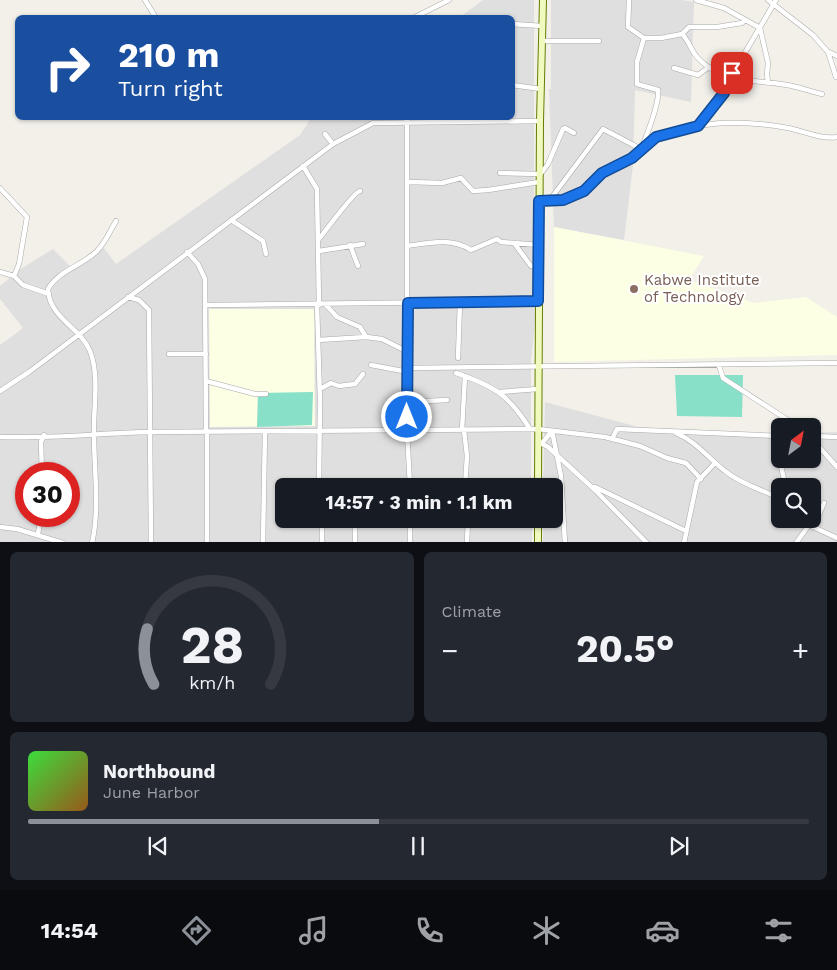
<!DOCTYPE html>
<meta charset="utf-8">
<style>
:root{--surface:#171b24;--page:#242831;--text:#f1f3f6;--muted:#9ea1a6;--line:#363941;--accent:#8c9099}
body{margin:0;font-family:"Work Sans",sans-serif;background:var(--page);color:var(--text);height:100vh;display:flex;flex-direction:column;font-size:19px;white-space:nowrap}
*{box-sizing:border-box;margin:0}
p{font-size:16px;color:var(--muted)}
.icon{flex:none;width:28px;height:28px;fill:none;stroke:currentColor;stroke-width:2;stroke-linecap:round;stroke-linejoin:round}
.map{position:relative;height:542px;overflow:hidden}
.side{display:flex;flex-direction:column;gap:10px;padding:10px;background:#0d0f14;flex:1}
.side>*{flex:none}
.guide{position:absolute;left:15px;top:15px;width:500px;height:105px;border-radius:8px;box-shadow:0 1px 4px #0004;background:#1a4fa0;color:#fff;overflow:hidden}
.needle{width:32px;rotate:32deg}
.fabs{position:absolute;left:771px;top:418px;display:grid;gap:10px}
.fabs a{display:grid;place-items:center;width:50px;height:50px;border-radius:8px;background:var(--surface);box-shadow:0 1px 4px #0004;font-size:25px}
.speed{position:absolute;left:15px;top:462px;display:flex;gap:10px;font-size:25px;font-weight:700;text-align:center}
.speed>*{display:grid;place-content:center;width:65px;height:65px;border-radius:50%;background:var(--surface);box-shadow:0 1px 4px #0004;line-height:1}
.speed .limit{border:8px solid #d22;background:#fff;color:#111}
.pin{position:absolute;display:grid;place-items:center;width:42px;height:42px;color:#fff;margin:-21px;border-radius:10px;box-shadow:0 2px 8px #0006}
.me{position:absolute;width:55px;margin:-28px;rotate:0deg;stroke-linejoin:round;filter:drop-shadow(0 0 4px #0008)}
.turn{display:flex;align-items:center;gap:18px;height:105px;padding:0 20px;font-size:22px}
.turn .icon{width:65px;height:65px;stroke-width:2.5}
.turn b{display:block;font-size:35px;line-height:42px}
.big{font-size:38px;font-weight:700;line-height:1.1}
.side .card{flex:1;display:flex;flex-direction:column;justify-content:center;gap:8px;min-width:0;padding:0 18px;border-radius:8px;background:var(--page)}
.side .dial{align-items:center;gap:0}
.dial svg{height:130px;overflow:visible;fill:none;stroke:var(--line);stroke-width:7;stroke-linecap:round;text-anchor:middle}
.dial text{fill:var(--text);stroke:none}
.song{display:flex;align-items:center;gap:15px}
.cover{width:60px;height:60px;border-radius:8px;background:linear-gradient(135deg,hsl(120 70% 55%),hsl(30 70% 35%))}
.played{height:5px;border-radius:2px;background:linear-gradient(90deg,var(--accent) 45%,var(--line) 45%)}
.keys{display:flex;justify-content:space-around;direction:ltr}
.heat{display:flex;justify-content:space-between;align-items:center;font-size:28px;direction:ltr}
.side .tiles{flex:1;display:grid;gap:10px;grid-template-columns:1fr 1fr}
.card:last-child{grid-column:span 2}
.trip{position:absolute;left:275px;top:478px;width:288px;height:50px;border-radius:8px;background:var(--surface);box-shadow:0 1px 4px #0004;font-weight:700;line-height:50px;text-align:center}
.menu{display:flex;height:80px;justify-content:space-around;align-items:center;background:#090b0e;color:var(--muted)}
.menu .icon{width:35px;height:35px}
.menu .selected{color:var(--accent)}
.menu b{font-size:22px;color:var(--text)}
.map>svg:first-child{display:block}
</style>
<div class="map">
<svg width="837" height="543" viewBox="0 0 837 543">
<rect width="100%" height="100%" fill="#f2f0e9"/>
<!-- residential -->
<path fill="#e0dfdf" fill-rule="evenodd" d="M 483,0 L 534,0 L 534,187 L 537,305 L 531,360 L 531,486 L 284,486 L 284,519 L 532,519 L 532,542 L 0,542 L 0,345 L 23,328 L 0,299 L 0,286 L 19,270 L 53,249 L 73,269 L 104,248 L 116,264 L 300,135 L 311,118 L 512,118 L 512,18 L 460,17 ZM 26,474 L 69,474 L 69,516 L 26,516 Z
M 551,0 L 682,0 L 694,2 L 691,102 L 635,90 L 633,166 L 624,240 L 554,227 L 549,89 L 551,89 Z
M 545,402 L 642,428 L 780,434 L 780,459 L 812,459 L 813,433 L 837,432 L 837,542 L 543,543 L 543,519 L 554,519 L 554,486 L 543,486 ZM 780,486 L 812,486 L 812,519 L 780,519 Z"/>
<!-- education -->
<path fill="#fcffe4" d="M 554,227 L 704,256 L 689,280 L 754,303 L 806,297 L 837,317 L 837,355 L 554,362 Z
M 209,309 L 314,309 L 315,426 L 210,427 Z"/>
<!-- pitch -->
<path fill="#87e0c7" d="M 675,375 L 743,375 L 742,417 L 677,416 Z
M 313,392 L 312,425 L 257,427 L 258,393 Z"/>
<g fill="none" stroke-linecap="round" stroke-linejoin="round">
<defs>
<path id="street" d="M 145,0 L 156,18
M 629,0 L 628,27 L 644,38 L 637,62 L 637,84 L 658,90 C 660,103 647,134 642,147
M 696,0 L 724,8 L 760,28 L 768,63 L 767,74 L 768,83
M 768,0 L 813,35 L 827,51 L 837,56
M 413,18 L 449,0
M 512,24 L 542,26
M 682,34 L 689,27 L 717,27 L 742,23 L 745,20
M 644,38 L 661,38 L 682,34 C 689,41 691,50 697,57 C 724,87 761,78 796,87 C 805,89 812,92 822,94
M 542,41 L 599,41
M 828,52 L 836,77
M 674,68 L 698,75 L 709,67
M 512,85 L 541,89
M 407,118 L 407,431 L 410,486
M 700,126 C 728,120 760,123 788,128 C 803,131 822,140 837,137
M 325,134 L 333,144
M 303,166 L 317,189 L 319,305
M 500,173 L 539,174
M 539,176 L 548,164 L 563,129 L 565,128 L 574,133
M 409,182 L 442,183 L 461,178 L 473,191 L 488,190 L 539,182
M 0,188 L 27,217 L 19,264 L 14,276
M 539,201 L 563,200 L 584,191 L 602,173 L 632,158 L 657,137 L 698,126 L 724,93 L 733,73 L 776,0
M 549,201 L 603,129 L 641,149
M 231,220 L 263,241 L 266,254
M 319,239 C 326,230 354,192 360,191
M 514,243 L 531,266
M 350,245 L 358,266
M 407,246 C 429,243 451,237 471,250 L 497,239 L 501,242 L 539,245
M 319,251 L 363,244
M 187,252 L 198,264 L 205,279 L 206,431
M 0,272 L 14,276 L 23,285 L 49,294
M 128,297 L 139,300 L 149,310 L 151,543
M 206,305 L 538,301
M 317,305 L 320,400 L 319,486
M 326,305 L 337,317 L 360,327 L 366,337 L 382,339 L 408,352
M 318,340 L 366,337
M 169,354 L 206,354
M 458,358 L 460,302
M 371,365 L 408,372
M 719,366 L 723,378 L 797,426
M 408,368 L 837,363
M 456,373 C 494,386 509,395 530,429
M 206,381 L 255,394 L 266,394
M 320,389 L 331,383 L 339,386 L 355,384 L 363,374
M 0,391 L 29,372 L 333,144 L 373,123 L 540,121
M 499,392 L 538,389
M 407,402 L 447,400
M 462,430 L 465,376
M 464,430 L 467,456 L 465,486
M 207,431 L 207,543
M 552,431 L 561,476 L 565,543
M 676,433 C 697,442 708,458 725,471 C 742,485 762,489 780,499
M 812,436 L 837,437
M 0,437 C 50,439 101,433 151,432 L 538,429 L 605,437 L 640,446 L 667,458 L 686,463 L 701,479
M 612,439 L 617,429 L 780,436
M 812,439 L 837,467
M 538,442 L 548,447 L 596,491 L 647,543
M 542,443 L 552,431
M 42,474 L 41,442 L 44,435
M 319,482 L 332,486
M 595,487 L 686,531
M 777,498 L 778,489 L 784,479 L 780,462 L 782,459
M 824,503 L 819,515 L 809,525 L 837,538
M 322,519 L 322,543
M 410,519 L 410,543
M 0,527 L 17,529 L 63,543
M 38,534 L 41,516
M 92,543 C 100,508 94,470 94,435 C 93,408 100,377 90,351 C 80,327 49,318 48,289 C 58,271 83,265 97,251 C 105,243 110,231 116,221
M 263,543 L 265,431
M 355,543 L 355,519
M 467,543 L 468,519
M 684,543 L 697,482 L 715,463
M 796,543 L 809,525 L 802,519"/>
<path id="secondary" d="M 538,486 L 540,121 L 543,0
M 538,519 L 538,543"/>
</defs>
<!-- street casing -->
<use href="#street" stroke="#a9a9a9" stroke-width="5.5"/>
<!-- secondary casing -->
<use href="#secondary" stroke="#647d04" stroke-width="8"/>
<!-- street -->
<use href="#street" stroke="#fff" stroke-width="4.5"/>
<!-- secondary -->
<use href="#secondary" stroke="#f1fabe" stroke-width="6"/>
</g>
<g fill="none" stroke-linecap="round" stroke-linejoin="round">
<defs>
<path id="route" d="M 407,417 L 408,303 L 538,301 L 539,201 L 563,200 L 584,191 L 602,173 L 632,158 L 656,137 L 698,126 L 724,93 L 732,73"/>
</defs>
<!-- route casing -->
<use href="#route" stroke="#114b97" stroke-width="12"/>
<!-- route -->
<use href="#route" stroke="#1a73e8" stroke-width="9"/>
</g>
<!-- markers -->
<circle fill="#8d6e63" stroke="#fff" stroke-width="2" cx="634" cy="289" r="5"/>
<g text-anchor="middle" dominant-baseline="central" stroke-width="4" stroke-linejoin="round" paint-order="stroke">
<!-- education labels -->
<g font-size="15" fill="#785e54" stroke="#fff" text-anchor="start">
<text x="644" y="280">Kabwe Institute<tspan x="644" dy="17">of Technology</tspan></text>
</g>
</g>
</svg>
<div class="fabs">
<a><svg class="needle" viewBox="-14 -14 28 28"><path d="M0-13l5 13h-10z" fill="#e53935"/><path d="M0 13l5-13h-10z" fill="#9ea1a6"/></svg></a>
<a><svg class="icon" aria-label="search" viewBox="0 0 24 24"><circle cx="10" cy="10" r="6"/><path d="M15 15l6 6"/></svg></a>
</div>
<div class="speed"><div class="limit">30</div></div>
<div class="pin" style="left:732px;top:73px;background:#d93025"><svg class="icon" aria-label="arrive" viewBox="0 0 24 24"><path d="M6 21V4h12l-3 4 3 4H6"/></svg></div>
<svg class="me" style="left:407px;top:417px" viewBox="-20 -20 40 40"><circle r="17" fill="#1a73e8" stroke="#fff" stroke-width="3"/><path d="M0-11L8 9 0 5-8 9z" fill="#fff"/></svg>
<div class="trip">14:57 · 3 min · 1.1 km</div>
<div class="guide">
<div class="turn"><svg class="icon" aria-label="right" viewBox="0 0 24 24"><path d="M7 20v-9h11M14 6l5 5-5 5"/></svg><div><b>210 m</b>Turn right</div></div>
</div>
</div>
<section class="side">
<div class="tiles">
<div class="card dial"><svg viewBox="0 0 100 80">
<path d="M14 69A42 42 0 1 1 86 69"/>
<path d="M14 69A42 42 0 0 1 10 35" stroke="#8c9099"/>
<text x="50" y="56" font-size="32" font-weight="700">28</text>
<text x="50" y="72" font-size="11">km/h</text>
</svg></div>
<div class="card"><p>Climate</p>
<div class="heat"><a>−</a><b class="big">20.5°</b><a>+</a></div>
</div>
<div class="card">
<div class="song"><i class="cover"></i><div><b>Northbound</b><p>June Harbor</p></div></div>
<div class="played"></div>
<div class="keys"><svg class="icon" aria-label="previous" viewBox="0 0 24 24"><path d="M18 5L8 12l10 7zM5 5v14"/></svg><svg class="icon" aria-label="pause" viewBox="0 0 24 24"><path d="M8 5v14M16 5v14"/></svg><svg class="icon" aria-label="next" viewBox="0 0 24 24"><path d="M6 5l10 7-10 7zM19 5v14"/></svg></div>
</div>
</div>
</section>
<nav class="menu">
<b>14:54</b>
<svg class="icon selected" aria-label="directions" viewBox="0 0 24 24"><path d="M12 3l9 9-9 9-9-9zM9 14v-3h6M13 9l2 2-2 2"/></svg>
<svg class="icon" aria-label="music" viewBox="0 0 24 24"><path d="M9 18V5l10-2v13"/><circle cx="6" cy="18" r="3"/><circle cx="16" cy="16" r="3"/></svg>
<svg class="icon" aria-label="phone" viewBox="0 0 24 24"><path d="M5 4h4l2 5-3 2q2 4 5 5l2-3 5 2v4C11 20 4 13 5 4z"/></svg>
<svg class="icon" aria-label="climate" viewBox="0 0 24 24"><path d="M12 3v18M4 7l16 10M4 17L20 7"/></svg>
<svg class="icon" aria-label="car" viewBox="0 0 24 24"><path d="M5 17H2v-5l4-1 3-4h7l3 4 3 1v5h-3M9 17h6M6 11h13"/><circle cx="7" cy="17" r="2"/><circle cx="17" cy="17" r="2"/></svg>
<svg class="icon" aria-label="filters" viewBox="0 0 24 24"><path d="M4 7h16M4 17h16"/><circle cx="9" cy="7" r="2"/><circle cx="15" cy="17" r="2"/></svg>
</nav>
